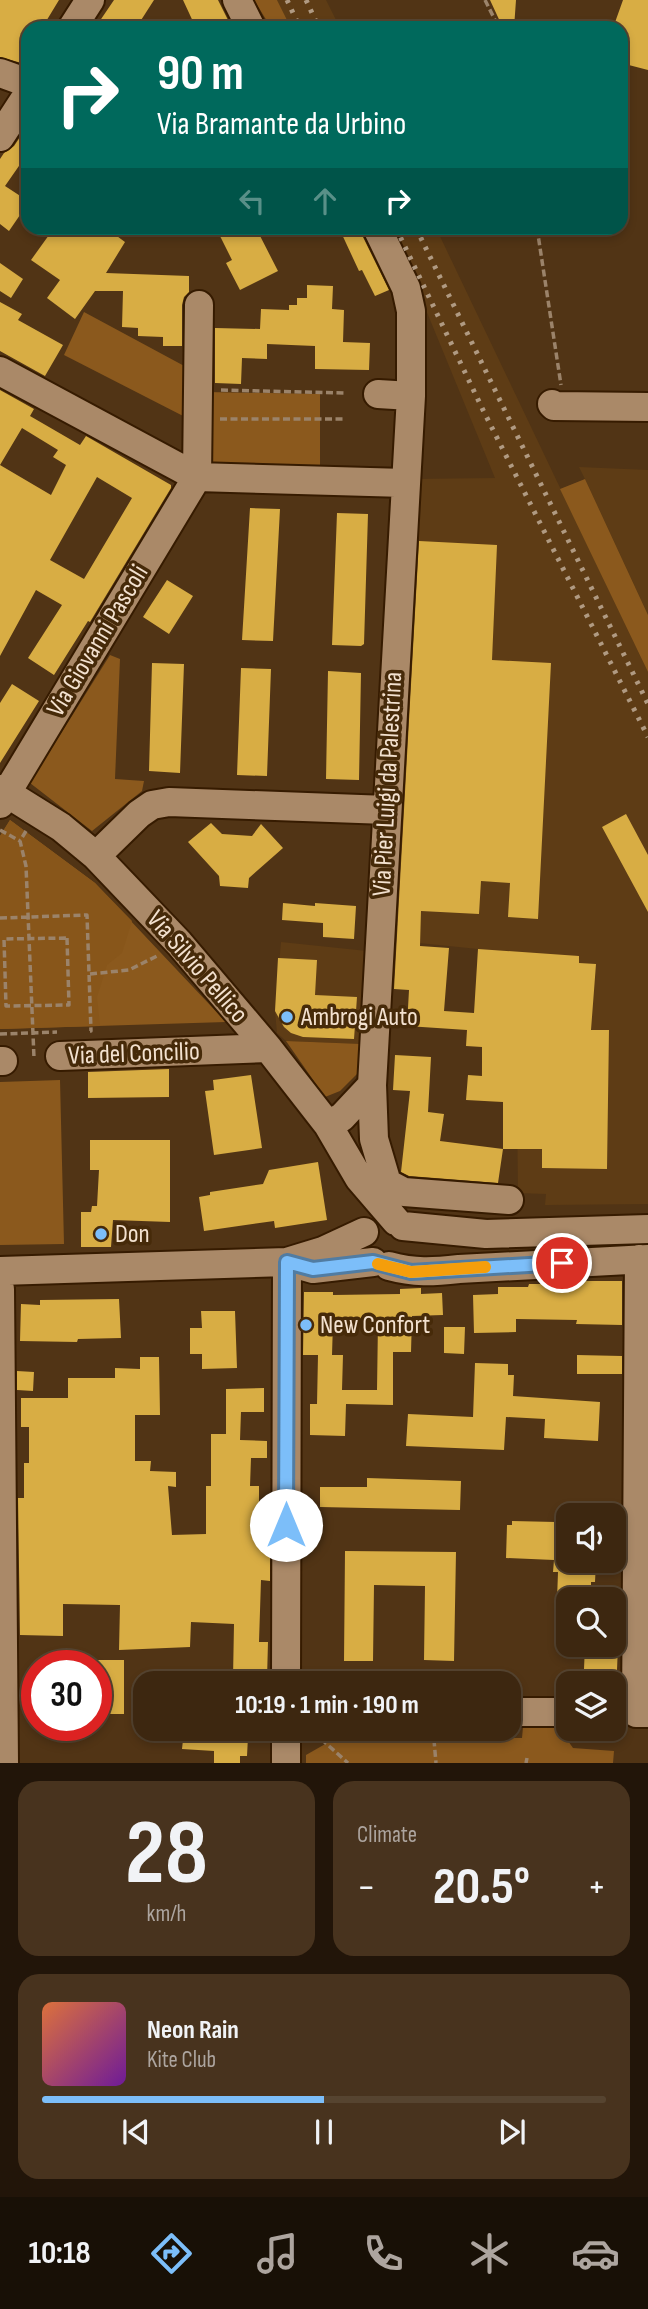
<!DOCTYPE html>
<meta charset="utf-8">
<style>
:root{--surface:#3d2710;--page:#48331e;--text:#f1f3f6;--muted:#ada59f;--line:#564430;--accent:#7cbef9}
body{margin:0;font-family:"Sofia Sans Condensed",sans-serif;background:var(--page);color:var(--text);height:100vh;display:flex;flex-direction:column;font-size:26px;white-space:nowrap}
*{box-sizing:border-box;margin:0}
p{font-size:23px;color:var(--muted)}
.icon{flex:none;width:38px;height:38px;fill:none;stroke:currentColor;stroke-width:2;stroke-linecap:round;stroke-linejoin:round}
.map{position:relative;height:1763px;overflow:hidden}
.details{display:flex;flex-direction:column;gap:18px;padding:18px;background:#221509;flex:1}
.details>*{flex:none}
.banner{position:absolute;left:21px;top:21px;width:607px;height:214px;border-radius:21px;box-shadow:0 4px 10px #0003,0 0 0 2px var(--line);background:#00695c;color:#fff;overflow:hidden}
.fabs{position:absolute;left:556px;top:1503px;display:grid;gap:14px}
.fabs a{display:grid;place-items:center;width:70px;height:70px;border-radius:14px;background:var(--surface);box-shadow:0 4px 10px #0003,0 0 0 2px var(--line);font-size:35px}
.speed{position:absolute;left:21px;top:1650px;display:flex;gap:14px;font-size:35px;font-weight:700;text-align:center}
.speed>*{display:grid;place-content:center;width:91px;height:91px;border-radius:50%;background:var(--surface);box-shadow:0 4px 10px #0003,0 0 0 2px var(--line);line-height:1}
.speed .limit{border:10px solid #d22;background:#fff;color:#111}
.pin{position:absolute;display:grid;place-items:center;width:60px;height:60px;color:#fff;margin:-30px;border:4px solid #fff;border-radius:50%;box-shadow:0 2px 7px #0007}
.me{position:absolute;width:77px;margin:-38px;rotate:0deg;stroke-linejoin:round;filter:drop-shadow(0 0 5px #0008)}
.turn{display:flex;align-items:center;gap:24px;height:147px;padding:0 21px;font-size:32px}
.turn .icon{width:91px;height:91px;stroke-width:2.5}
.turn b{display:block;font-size:49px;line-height:60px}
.lanes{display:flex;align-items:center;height:66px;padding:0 21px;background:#0003;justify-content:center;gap:35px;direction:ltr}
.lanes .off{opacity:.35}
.big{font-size:52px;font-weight:700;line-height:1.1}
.details .tile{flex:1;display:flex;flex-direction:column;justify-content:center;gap:10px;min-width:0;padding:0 24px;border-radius:21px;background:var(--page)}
.details .dial{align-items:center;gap:0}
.dial b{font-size:91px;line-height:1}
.song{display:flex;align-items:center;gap:21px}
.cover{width:84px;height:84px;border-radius:10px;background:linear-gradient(135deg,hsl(20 70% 55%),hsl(280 70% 35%))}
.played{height:7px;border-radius:4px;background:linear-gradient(90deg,var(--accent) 50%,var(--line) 50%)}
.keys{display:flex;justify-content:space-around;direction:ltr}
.heat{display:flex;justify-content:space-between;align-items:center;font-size:38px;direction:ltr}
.details .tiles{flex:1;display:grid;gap:18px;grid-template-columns:1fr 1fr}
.tile:last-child{grid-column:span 2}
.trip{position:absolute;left:133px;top:1671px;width:388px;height:70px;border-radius:21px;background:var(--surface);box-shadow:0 4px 10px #0003,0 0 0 2px var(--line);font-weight:700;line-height:70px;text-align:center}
.tabs{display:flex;height:112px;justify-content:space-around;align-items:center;background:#181006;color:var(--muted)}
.tabs .icon{width:49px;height:49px}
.tabs .selected{color:var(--accent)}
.tabs b{font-size:32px;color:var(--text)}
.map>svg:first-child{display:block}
</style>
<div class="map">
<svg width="648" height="1763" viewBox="0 0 648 1763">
<rect width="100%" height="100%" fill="#513415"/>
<!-- built -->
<path fill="#5e3c15" d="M 277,0 L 326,0 L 340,28 L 291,28 Z
M 388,228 L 436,228 L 648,672 L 648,1204 L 545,1205 L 546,1194 L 518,1193 L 517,1103 L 480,1101 L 485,1001 L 475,1000 L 478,949 L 419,943 L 420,925 L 392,924 L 415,479 L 495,478 L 417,288 Z
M 579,467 L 648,470 L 648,615 L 585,479 Z
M 281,942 L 367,951 L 362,1044 L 286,1041 L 277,1033 L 275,1011 Z"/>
<!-- green -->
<path fill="#8b591d" d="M 254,0 L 277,0 L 287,20 L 270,26 Z
M 84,312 L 188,368 L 187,418 L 64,355 Z
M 206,392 L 320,394 L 320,466 L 207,463 Z
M 585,479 L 648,615 L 648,672 L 560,489 Z
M 110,655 L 120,659 L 115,779 L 144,781 L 142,791 L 92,831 L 30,783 Z
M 10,820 L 95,883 L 226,1022 L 0,1029 L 0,836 Z
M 286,1041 L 362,1044 L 359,1072 L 340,1091 L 325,1097 Z
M 60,1080 L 64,1244 L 0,1245 L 0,1082 Z
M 523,1727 L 564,1727 L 566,1738 L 573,1748 L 614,1751 L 613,1763 L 306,1763 L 306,1755 L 334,1739 L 522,1738 Z"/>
<!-- forest -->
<path fill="#88561a" d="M 10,820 L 95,883 L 132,921 L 122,953 L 107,965 L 97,997 L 100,1026 L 0,1029 L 0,836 Z"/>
<!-- building -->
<path fill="#d8ad44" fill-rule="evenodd" d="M 0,0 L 59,0 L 42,28 L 28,28 L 28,60 L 25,64 L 0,57 Z
M 114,0 L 154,0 L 136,28 L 95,28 Z
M 183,0 L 218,0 L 232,28 L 196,28 Z
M 490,0 L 516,0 L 514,28 L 503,28 Z
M 623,0 L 648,0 L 648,70 L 621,63 L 621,28 L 613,28 Z
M 28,125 L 28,153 L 5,186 L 28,201 L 28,220 L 20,215 L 9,231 L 0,224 L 0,159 L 4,153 L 14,146 Z
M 54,228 L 106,228 L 125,242 L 106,273 L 189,276 L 189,292 L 184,297 L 182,305 L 182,346 L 163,346 L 163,337 L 138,336 L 138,328 L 122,327 L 123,291 L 95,291 L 75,319 L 47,298 L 60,280 L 31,260 Z
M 216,228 L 256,228 L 278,271 L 240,290 L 226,263 L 232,260 Z
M 339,228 L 360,228 L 362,235 L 389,290 L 375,296 L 362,270 L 359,271 Z
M 0,263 L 23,279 L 11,298 L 0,291 Z
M 307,285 L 333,286 L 332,309 L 344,310 L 343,342 L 370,343 L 369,370 L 315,369 L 315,346 L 267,344 L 267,359 L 242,358 L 241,384 L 215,383 L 215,328 L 260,329 L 261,309 L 289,310 L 289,305 L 297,305 L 297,298 L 307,298 Z
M 0,302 L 22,314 L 18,320 L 63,345 L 45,376 L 0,351 Z
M 0,390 L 34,409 L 30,416 L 80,445 L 86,436 L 171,485 L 171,488 L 90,622 L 88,621 L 54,675 L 28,658 L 62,605 L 36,590 L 0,656 ZM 22,428 L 58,450 L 53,457 L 66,465 L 51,495 L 0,465 ZM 97,477 L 132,498 L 84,579 L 50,560 Z
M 250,508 L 280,509 L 273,641 L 242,640 Z
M 337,513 L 368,514 L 364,644 L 361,646 L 332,645 Z
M 419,541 L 497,545 L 492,660 L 551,663 L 538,919 L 508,917 L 510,883 L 481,881 L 479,914 L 421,911 L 420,946 L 449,948 L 444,1011 L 474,1013 L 478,949 L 579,956 L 579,963 L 596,964 L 591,1030 L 609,1030 L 607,1169 L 542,1168 L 542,1149 L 503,1149 L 503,1102 L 466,1100 L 468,1075 L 482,1076 L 482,1047 L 466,1046 L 467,1030 L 407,1026 L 409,990 L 394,989 Z
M 167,580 L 193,596 L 169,634 L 143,617 Z
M 152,663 L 184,664 L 180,773 L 149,771 Z
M 241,668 L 271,669 L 267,776 L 237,775 Z
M 328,671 L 361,673 L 359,780 L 326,779 Z
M 12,684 L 39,701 L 0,763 L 0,703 Z
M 626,814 L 648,855 L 648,912 L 602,827 Z
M 211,823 L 222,834 L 252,836 L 261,824 L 283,848 L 249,878 L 248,888 L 220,886 L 219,876 L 188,842 Z
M 283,903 L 315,906 L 315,903 L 356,906 L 354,939 L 323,937 L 323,923 L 282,920 Z
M 278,958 L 317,960 L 315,995 L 357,997 L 354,1039 L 303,1037 L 291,1033 L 284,1027 L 275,1011 Z
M 395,1055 L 431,1057 L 428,1112 L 444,1114 L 440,1141 L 503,1149 L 498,1183 L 409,1176 L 401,1172 L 410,1091 L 393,1090 Z
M 169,1069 L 169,1097 L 88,1098 L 88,1072 Z
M 251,1075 L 262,1148 L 214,1155 L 205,1091 L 214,1090 L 213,1080 Z
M 90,1140 L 170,1140 L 170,1222 L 113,1220 L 111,1247 L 81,1247 L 81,1212 L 91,1212 L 92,1206 L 97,1206 L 99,1170 L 90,1170 Z
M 318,1162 L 327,1220 L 275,1228 L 274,1221 L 204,1231 L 199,1197 L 210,1195 L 210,1192 L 263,1184 L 269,1170 Z
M 577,1281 L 622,1281 L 622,1325 L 576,1324 L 577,1320 L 516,1319 L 516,1332 L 474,1333 L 473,1295 L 498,1294 L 498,1287 L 528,1287 L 529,1284 L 577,1284 Z
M 421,1288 L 421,1294 L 442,1293 L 443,1315 L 412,1316 L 411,1352 L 393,1352 L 393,1405 L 346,1404 L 345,1436 L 310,1435 L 310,1404 L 317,1404 L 318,1355 L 303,1355 L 304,1292 L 333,1292 L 333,1295 L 400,1294 L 400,1289 ZM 378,1321 L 377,1390 L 342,1390 L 343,1355 L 332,1355 L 333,1322 Z
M 119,1299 L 121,1338 L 78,1339 L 77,1342 L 20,1341 L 21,1304 L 40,1305 L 40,1300 Z
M 201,1311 L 235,1311 L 237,1368 L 202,1369 L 202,1354 L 190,1354 L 190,1328 L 202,1328 Z
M 444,1327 L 465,1327 L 464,1354 L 444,1353 Z
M 577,1355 L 622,1356 L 622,1374 L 577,1374 Z
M 140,1357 L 159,1357 L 160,1415 L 135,1415 L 135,1461 L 151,1461 L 150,1471 L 176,1472 L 176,1487 L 168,1486 L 172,1535 L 206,1534 L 206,1486 L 211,1486 L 211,1434 L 226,1434 L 226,1389 L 264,1388 L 264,1412 L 241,1412 L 240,1440 L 267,1441 L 267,1458 L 251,1458 L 250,1486 L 259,1486 L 259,1543 L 270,1543 L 270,1581 L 261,1580 L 259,1642 L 268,1642 L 267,1679 L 233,1678 L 234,1624 L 191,1622 L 190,1647 L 119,1650 L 120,1605 L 63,1604 L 63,1636 L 20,1635 L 18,1498 L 24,1498 L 24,1463 L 29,1463 L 29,1427 L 21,1427 L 21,1398 L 68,1398 L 68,1378 L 115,1378 L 115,1368 L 140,1369 Z
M 475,1363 L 508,1364 L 508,1375 L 514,1375 L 513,1396 L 600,1402 L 598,1441 L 544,1438 L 545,1419 L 506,1417 L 504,1450 L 406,1446 L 408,1414 L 473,1417 Z
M 17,1371 L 34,1372 L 33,1391 L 17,1390 Z
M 367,1478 L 461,1481 L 460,1510 L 320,1507 L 320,1487 L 367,1487 Z
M 512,1521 L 556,1522 L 556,1525 L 565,1526 L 565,1532 L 569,1532 L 569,1561 L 596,1561 L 595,1582 L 591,1582 L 591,1600 L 557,1600 L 558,1572 L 553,1572 L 554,1560 L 506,1558 L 507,1525 L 512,1525 Z
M 345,1551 L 456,1552 L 454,1661 L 424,1660 L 425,1586 L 374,1585 L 373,1661 L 344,1661 Z
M 585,1645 L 618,1645 L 617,1670 L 584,1669 Z
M 96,1660 L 124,1660 L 124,1714 L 96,1714 Z
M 184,1731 L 204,1733 L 204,1735 L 248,1737 L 247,1756 L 240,1756 L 240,1763 L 214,1763 L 214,1751 L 182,1749 Z"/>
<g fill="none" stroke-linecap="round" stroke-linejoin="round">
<defs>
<path id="minor" d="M 237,0 L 251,28
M 72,28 L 90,0
M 0,73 L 28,83
M 0,137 L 28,94
M 377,228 L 406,288 L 411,311 L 411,396
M 0,371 L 197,477 L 405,483
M 552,404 L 554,406 L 648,407
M 0,789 L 61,827 L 96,856 L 179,943 L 268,1048 L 328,1125 L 359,1178 L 396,1221
M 0,804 L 197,477 L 199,305
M 96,856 L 139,814 L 152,805 L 169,802 L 387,810
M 60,1056 L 268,1048
M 0,1061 L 3,1061
M 372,1085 L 374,1139 L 387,1183 L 404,1192 L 509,1200
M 328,1125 L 342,1117 L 372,1085 L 411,396 L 378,394
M 403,1226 L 486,1234 L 648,1229
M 639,1259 L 636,1713 L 648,1713
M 296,1264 L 313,1269 L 373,1262
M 389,1266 C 415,1273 432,1272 459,1269 L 648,1259
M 0,1271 L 287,1262 L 323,1251 L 364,1232
M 0,1289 L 4,1763
M 286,1684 L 287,1262
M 509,1712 L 569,1712
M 286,1729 L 286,1763"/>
</defs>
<!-- minor casing -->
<use href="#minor" stroke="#361b00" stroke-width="32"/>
<!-- path -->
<path stroke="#9b836a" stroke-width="3.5" stroke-dasharray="7 3.5" stroke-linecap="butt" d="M 485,0 L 499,28
M 537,228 L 561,385
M 221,390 L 346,393
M 220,419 L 344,419
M 0,830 L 20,841
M 26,831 L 20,841 L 26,866 L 34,1058
M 0,918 L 87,915 L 91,1031 L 90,1031
M 67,938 L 69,1005 L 6,1006 L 4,939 Z
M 90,974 L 129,970 L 159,955
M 0,1034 L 57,1032
M 320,1729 L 320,1738 L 348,1763
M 433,1729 L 436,1763
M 526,1763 L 527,1758"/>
<!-- minor -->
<use href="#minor" stroke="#aa8968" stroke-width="28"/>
<!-- rail -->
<path stroke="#b09a82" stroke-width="5" stroke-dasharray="3.5 7" stroke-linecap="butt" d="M 287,0 L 300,28
M 306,0 L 319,28
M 396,228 L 483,410 L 648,737
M 416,228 L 648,704"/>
</g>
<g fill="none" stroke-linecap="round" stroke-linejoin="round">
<defs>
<path id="route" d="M 286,1525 L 287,1262 L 313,1269 L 373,1262 L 411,1272 L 562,1263"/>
</defs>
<!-- route casing -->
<use href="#route" stroke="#517ca2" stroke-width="18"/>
<!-- route -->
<use href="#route" stroke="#7cbef9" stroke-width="12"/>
<!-- slow -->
<path stroke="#f59e0b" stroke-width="12" d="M 378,1264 L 411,1272 L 485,1267"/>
</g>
<!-- markers -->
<g fill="#7cbef9" stroke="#462a09" stroke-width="2.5">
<circle cx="287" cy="1017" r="7"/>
<circle cx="101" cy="1234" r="7"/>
<circle cx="306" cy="1325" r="7"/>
</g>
<g text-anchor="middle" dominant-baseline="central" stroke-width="7" stroke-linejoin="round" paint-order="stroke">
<!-- street labels -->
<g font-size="26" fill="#f3e1cf" stroke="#462a09">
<text transform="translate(98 641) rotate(-59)">Via Giovanni Pascoli</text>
<text transform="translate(388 784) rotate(-87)">Via Pier Luigi da Palestrina</text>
<text transform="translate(197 967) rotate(49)">Via Silvio Pellico</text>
<text transform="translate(134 1054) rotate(-2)">Via del Concilio</text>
</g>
<!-- poi labels -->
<g font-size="26" fill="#f3e1cf" stroke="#462a09" text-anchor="start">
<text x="301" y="1017">Ambrogi Auto</text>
<text x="115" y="1234">Don</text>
<text x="320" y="1325">New Confort</text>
</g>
</g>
</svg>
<div class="fabs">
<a><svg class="icon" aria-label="sound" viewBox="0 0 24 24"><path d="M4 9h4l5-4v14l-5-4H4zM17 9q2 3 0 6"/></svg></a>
<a><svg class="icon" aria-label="search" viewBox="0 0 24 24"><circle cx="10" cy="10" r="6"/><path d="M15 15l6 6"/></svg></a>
<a><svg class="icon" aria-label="layers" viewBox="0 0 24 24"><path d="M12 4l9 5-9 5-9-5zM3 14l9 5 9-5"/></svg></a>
</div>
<div class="speed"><div class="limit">30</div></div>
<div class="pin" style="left:562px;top:1263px;background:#d93025"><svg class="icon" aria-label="arrive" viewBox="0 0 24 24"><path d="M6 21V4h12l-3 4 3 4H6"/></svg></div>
<svg class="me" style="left:286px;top:1525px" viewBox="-20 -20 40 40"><circle r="19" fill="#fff"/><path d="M0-13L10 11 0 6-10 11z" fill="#7cbef9"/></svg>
<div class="trip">10:19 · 1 min · 190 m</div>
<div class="banner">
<div class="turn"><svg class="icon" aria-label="right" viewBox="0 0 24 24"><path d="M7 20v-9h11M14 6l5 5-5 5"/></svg><div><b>90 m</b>Via Bramante da Urbino</div></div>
<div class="lanes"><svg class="icon off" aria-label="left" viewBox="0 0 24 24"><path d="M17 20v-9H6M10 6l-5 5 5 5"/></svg><svg class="icon off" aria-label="ahead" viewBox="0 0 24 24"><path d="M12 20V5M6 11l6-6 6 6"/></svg><svg class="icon" aria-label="right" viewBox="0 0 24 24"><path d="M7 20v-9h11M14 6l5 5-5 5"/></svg></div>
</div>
</div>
<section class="details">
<div class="tiles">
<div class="tile dial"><b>28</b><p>km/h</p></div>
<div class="tile"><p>Climate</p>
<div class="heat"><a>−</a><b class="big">20.5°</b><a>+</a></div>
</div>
<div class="tile">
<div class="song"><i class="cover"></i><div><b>Neon Rain</b><p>Kite Club</p></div></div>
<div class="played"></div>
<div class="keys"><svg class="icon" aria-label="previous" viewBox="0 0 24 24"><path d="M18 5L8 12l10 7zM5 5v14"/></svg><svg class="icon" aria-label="pause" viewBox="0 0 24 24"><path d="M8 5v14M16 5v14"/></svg><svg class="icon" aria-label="next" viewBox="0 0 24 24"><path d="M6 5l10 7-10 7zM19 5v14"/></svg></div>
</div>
</div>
</section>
<nav class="tabs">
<b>10:18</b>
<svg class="icon selected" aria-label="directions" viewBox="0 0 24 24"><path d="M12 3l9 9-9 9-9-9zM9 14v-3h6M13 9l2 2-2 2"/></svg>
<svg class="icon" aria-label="music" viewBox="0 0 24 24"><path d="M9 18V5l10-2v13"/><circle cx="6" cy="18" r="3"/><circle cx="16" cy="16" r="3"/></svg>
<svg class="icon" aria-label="phone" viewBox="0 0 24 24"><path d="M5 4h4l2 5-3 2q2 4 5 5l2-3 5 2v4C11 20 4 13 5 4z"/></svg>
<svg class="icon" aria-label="climate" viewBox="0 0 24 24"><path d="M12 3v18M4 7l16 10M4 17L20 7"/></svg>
<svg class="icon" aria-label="car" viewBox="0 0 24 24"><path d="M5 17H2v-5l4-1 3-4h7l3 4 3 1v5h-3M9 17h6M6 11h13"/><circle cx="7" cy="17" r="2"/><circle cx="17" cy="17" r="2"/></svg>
</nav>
